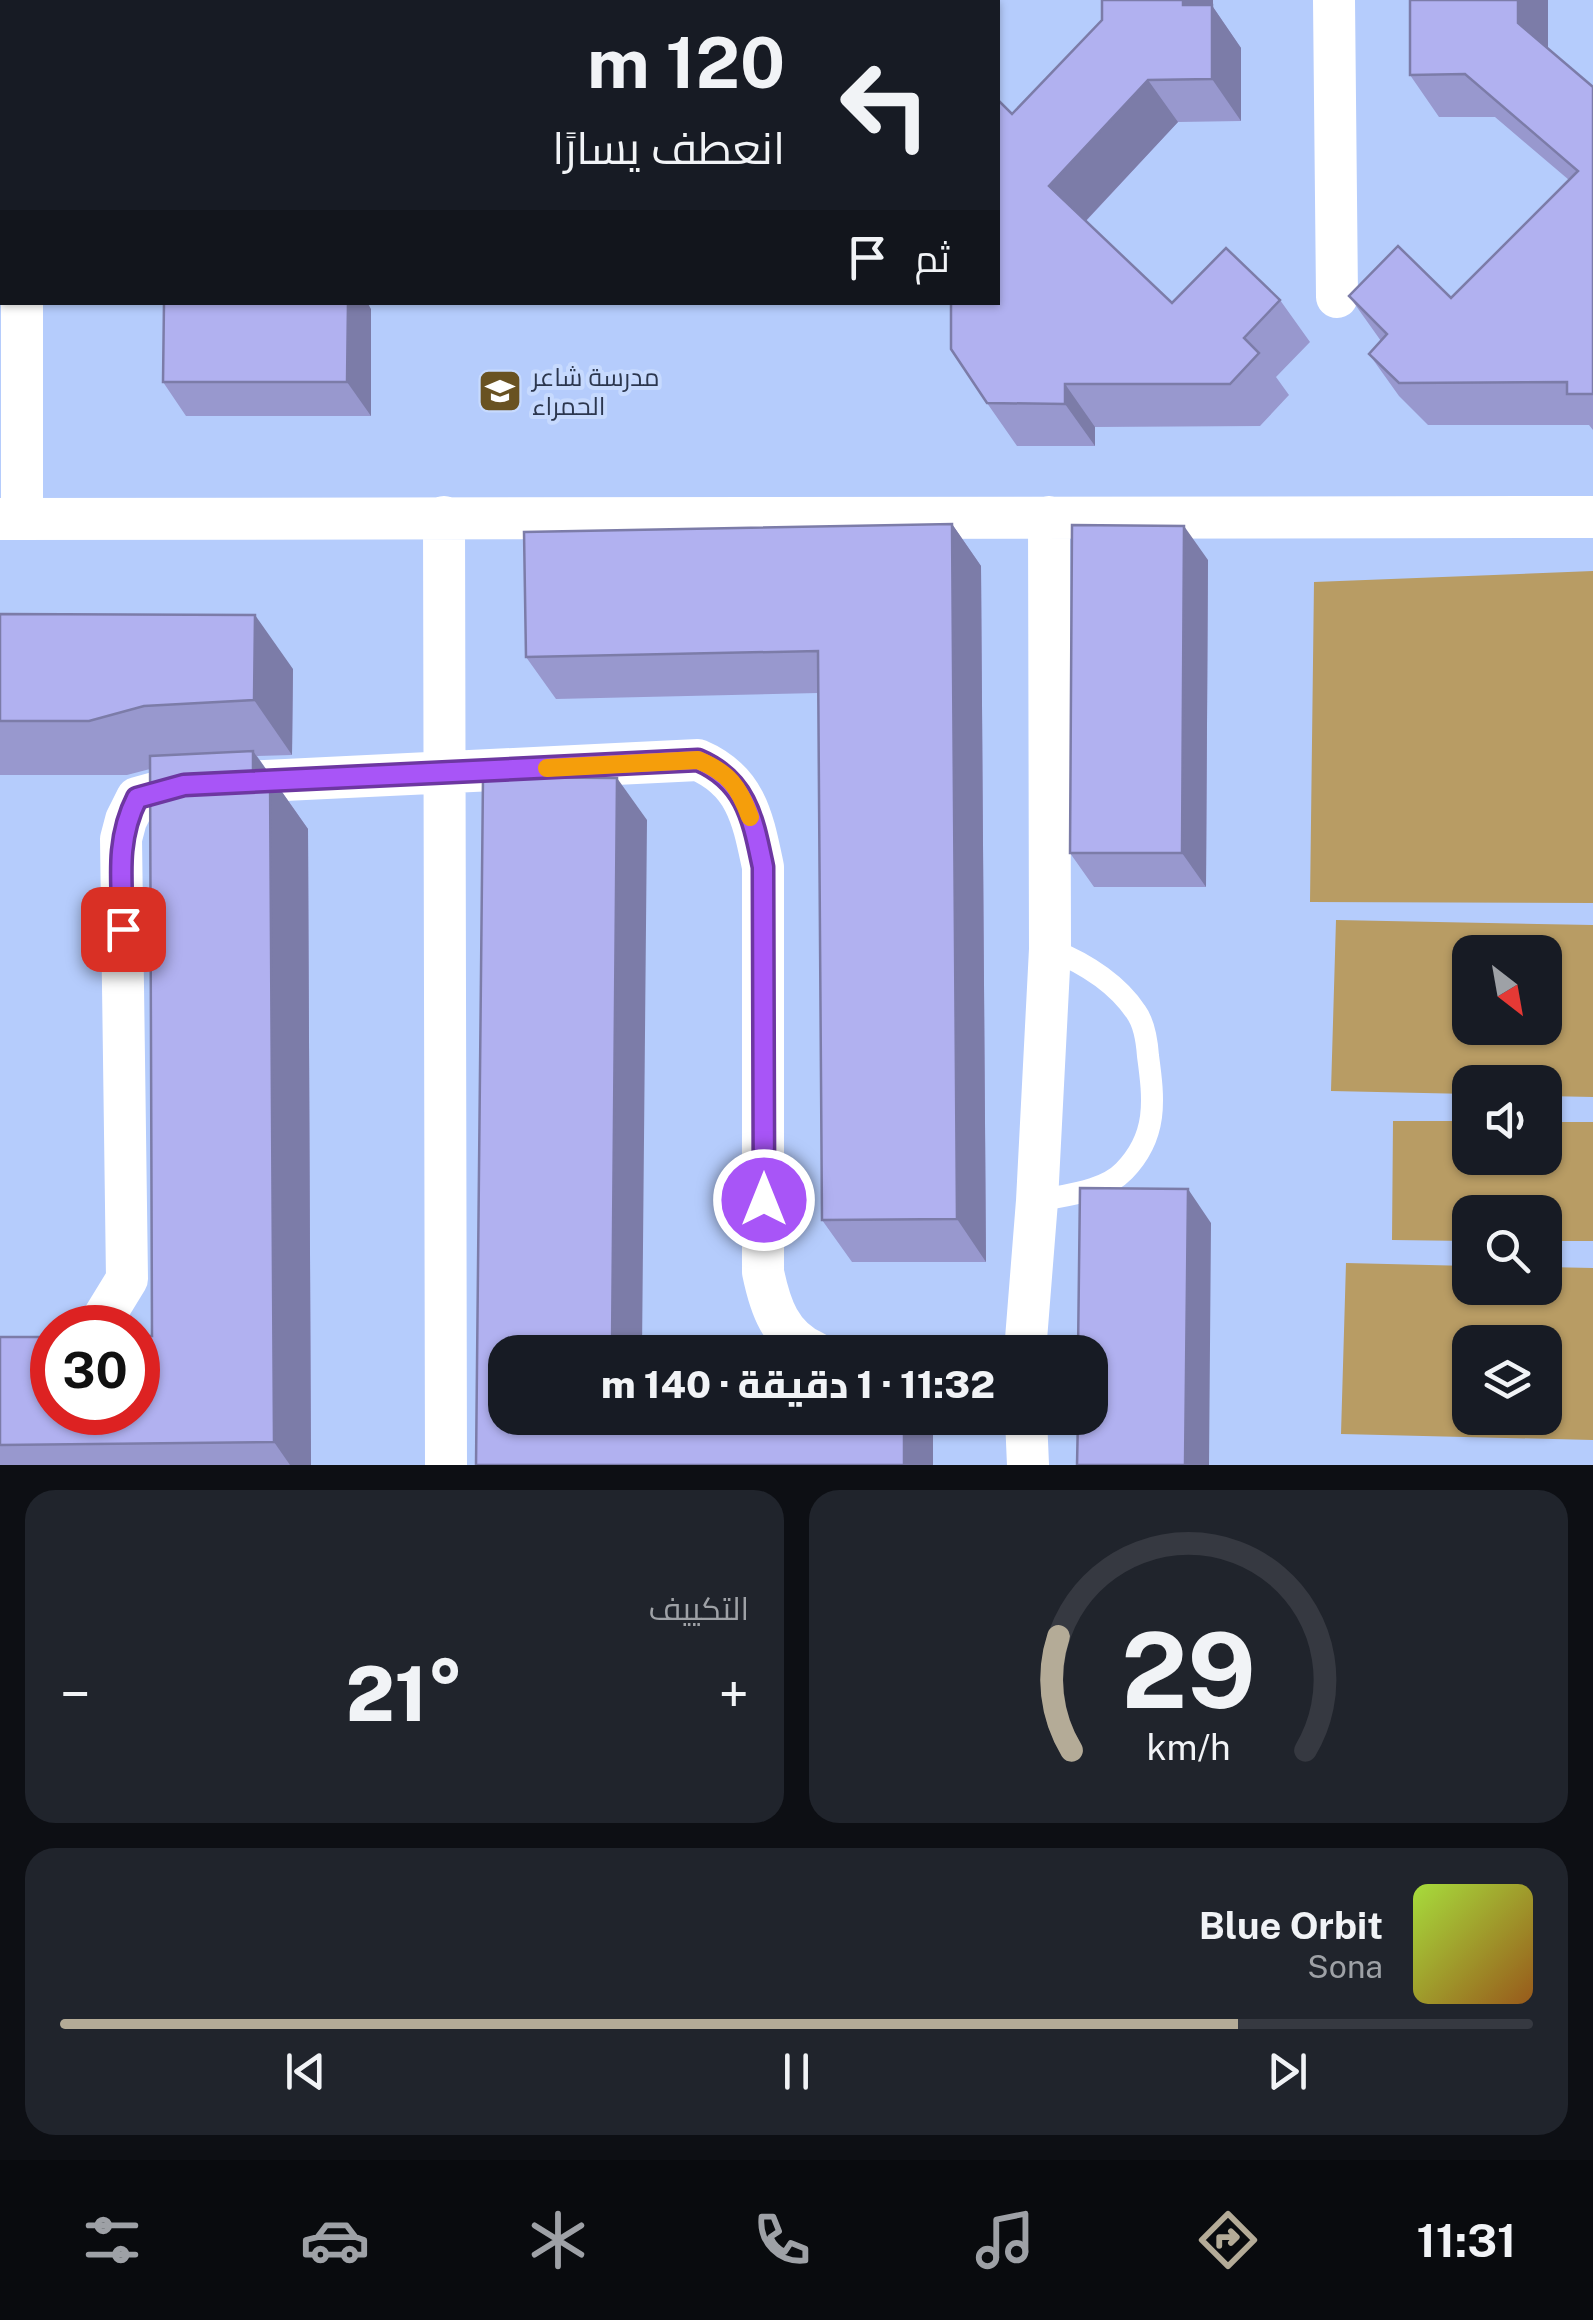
<!DOCTYPE html>
<html lang="ar">
<meta charset="utf-8">
<style>
:root{--surface:#171b24;--page:#20242c;--text:#f1f3f6;--muted:#9ea1a6;--line:#363941;--accent:#b4ab97}
body{margin:0;font-family:"Public Sans",Cairo,sans-serif;background:var(--page);color:var(--text);direction:rtl;height:100vh;display:flex;flex-direction:column;font-size:38px;white-space:nowrap}
*{box-sizing:border-box;margin:0}
p{font-size:32px;color:var(--muted)}
.icon{flex:none;width:55px;height:55px;fill:none;stroke:currentColor;stroke-width:2;stroke-linecap:round;stroke-linejoin:round}
.map{position:relative;height:1465px;overflow:hidden;direction:ltr}
.panel{display:flex;flex-direction:column;gap:25px;padding:25px;background:#0d0f14;flex:1}
.panel>*{flex:none}
.hud{position:absolute;left:0px;top:0px;width:1000px;height:305px;box-shadow:0 2px 8px #0004;direction:rtl;background:#171b24;color:var(--text);overflow:hidden}
.needle{width:65px;rotate:149deg}
.fabs{position:absolute;left:1452px;top:935px;display:grid;gap:20px}
.fabs a{display:grid;place-items:center;width:110px;height:110px;border-radius:20px;background:var(--surface);box-shadow:0 2px 8px #0004;font-size:50px}
.speed{position:absolute;left:30px;top:1305px;display:flex;gap:20px;font-size:50px;font-weight:700;text-align:center}
.speed>*{display:grid;place-content:center;width:130px;height:130px;border-radius:50%;background:var(--surface);box-shadow:0 2px 8px #0004;line-height:1}
.speed .limit{border:15px solid #d22;background:#fff;color:#111}
.pin{position:absolute;display:grid;place-items:center;width:85px;height:85px;color:#fff;margin:-42px;border-radius:20px;box-shadow:0 5px 15px #0006}
.me{position:absolute;width:110px;margin:-55px;rotate:0deg;stroke-linejoin:round;filter:drop-shadow(0 0 8px #0008)}
.turn{display:flex;align-items:center;gap:35px;height:210px;padding:0 50px;font-size:45px}
.turn .icon{width:130px;height:130px;stroke-width:2.5}
.turn b{display:block;font-size:70px;line-height:85px}
.then{display:flex;align-items:center;height:95px;padding:0 50px;background:#0003;gap:20px;font-size:38px}
.big{font-size:75px;font-weight:800;line-height:1.1}
.panel .tile{flex:1;display:flex;flex-direction:column;justify-content:center;gap:15px;min-width:0;padding:0 35px;border-radius:30px;background:var(--page)}
.panel .dial{align-items:center;gap:0}
.dial svg{height:260px;overflow:visible;fill:none;stroke:var(--line);stroke-width:7;stroke-linecap:round;text-anchor:middle}
.dial text{fill:var(--text);stroke:none}
.song{display:flex;align-items:center;gap:30px}
.cover{width:120px;height:120px;border-radius:15px;background:linear-gradient(135deg,hsl(80 70% 55%),hsl(30 70% 35%))}
.played{height:10px;border-radius:5px;background:linear-gradient(90deg,var(--accent) 80%,var(--line) 80%)}
.keys{display:flex;justify-content:space-around;direction:ltr}
.heat{display:flex;justify-content:space-between;align-items:center;font-size:55px;direction:ltr}
.panel .tiles{flex:1;display:grid;gap:25px;grid-template-columns:1fr 1fr}
.tile:last-child{grid-column:span 2}
.trip{position:absolute;left:488px;top:1335px;width:620px;height:100px;border-radius:30px;background:var(--surface);box-shadow:0 2px 8px #0004;font-weight:800;line-height:100px;text-align:center;direction:rtl}
.dock{display:flex;height:160px;justify-content:space-around;align-items:center;background:#090b0e;color:var(--muted)}
.dock .icon{width:70px;height:70px}
.dock .current{color:var(--accent)}
.dock b{font-size:45px;color:var(--text)}
.map>svg:first-child{display:block}
</style>
<div class="map">
<svg width="1593" height="1465" viewBox="0 0 1593 1465">
<rect width="100%" height="100%" fill="#b5ccfc"/>
<!-- green -->
<path fill="#b89c64" fill-rule="evenodd" d="M 1593,571 L 1593,903 L 1310,902 L 1314,582 Z
M 1336,920 L 1593,925 L 1593,1097 L 1545,1096 L 1545,1082 L 1470,1082 L 1470,1094 L 1331,1091 ZM 1470,952 L 1545,952 L 1545,1028 L 1470,1028 Z
M 1393,1121 L 1470,1121 L 1470,1158 L 1545,1158 L 1545,1122 L 1593,1122 L 1593,1241 L 1545,1241 L 1545,1212 L 1470,1212 L 1470,1241 L 1392,1240 Z
M 1346,1263 L 1470,1266 L 1470,1288 L 1545,1288 L 1545,1267 L 1593,1268 L 1593,1440 L 1341,1434 ZM 1470,1342 L 1545,1342 L 1545,1418 L 1470,1418 Z"/>
<g fill="none" stroke-linecap="round" stroke-linejoin="round">
<!-- lane -->
<path stroke="#fff" stroke-width="22" d="M 952,0 L 952,2
M 0,241 L 2,241
M 1037,1201 C 1064,1195 1104,1192 1124,1171 C 1158,1136 1154,1100 1148,1056 C 1147,1042 1144,1023 1136,1012 C 1116,982 1082,962 1050,949"/>
<!-- street -->
<path stroke="#fff" stroke-width="42" d="M 1334,0 L 1337,297
M 23,2 L 23,0
M 22,302 L 22,518
M 444,517 L 446,1465
M 0,519 L 1593,517
M 97,1328 L 127,1279 L 121,839 L 126,820 L 137,798 L 184,785 L 698,760 C 747,781 753,820 763,867 L 763,1272 C 770,1306 780,1337 814,1352
M 1025,1352 L 1037,1201 L 1050,949 L 1049,517
M 1026,1418 L 1028,1465"/>
</g>
<!-- wall -->
<path fill="#9898ce" d="M 1102,0 L 1213,0 L 1213,7 L 1241,48 L 1241,121 L 1178,122 L 1086,221 L 1172,303 L 1280,300 L 1310,342 L 1276,377 L 1289,395 L 1260,426 L 1095,427 L 1095,446 L 1017,446 L 987,403 L 998,302 L 1012,114 L 1102,20 Z
M 1548,0 L 1548,49 L 1593,87 L 1593,430 L 1589,425 L 1428,425 L 1399,396 L 1369,354 L 1381,341 L 1349,296 L 1451,298 L 1569,180 L 1495,117 L 1439,117 L 1410,75 Z
M 371,309 L 371,416 L 186,416 L 163,382 Z
M 952,524 L 981,566 L 986,1262 L 852,1262 L 822,1220 L 818,693 L 556,699 L 526,657 Z
M 1208,560 L 1206,887 L 1094,887 L 1070,853 Z
M 0,614 L 293,669 L 292,755 L 257,756 L 308,829 L 311,1465 L 0,1465 L 0,1337 L 152,1336 L 150,769 L 127,775 L 0,775 Z"/>
<!-- shaded-wall -->
<path fill="#7c7ca8" d="M 167,0 L 190,0 L 190,2 L 167,2 Z
M 1183,0 L 1213,0 L 1213,7 L 1241,48 L 1241,121 L 1212,79 L 1183,5 Z
M 1518,0 L 1548,0 L 1548,66 L 1518,23 Z
M 1148,80 L 1178,122 L 1079,228 L 1049,186 Z
M 348,302 L 367,302 L 371,309 L 371,416 L 347,382 Z
M 1065,384 L 1095,427 L 1095,446 L 1065,404 Z
M 952,524 L 981,566 L 986,1262 L 957,1219 Z
M 1184,526 L 1208,560 L 1206,887 L 1182,853 Z
M 255,615 L 293,669 L 292,755 L 254,700 Z
M 253,751 L 308,829 L 311,1465 L 290,1465 L 274,1442 Z
M 617,778 L 647,820 L 642,1352 L 612,1347 Z
M 1188,1189 L 1211,1223 L 1209,1465 L 1185,1465 Z
M 904,1418 L 933,1418 L 933,1465 L 904,1465 Z"/>
<!-- building -->
<path fill="#b1b1f0" stroke="#7c7ca8" stroke-width="2.5" d="M 69,0 L 167,0 L 167,2 L 69,2 Z
M 1102,0 L 1183,0 L 1183,5 L 1212,5 L 1212,79 L 1148,80 L 1049,186 L 1172,303 L 1226,248 L 1280,300 L 1244,338 L 1259,353 L 1230,384 L 1065,384 L 1065,404 L 987,403 L 951,349 L 951,302 L 998,302 L 998,100 L 1012,114 L 1102,20 Z
M 1410,0 L 1518,0 L 1518,23 L 1593,87 L 1593,394 L 1567,394 L 1567,382 L 1399,383 L 1369,354 L 1387,334 L 1349,296 L 1398,246 L 1451,298 L 1578,171 L 1465,74 L 1410,75 Z
M 164,302 L 348,302 L 347,382 L 163,382 Z
M 952,524 L 957,1219 L 822,1220 L 818,651 L 526,657 L 524,532 Z
M 1072,525 L 1184,526 L 1182,853 L 1070,853 Z
M 0,614 L 255,615 L 254,700 L 144,706 L 89,721 L 0,721 Z
M 253,751 L 253,774 L 270,774 L 274,1442 L 0,1445 L 0,1337 L 52,1337 L 52,1412 L 138,1412 L 138,1336 L 152,1336 L 150,756 Z
M 483,777 L 617,778 L 612,1347 L 904,1347 L 904,1352 L 505,1352 L 505,1418 L 904,1418 L 904,1465 L 476,1465 Z
M 1080,1188 L 1188,1189 L 1185,1465 L 1077,1465 L 1078,1418 L 1090,1418 L 1090,1352 L 1078,1352 Z"/>
<g fill="none" stroke-linecap="round" stroke-linejoin="round">
<defs>
<path id="route" d="M 123,929 C 122,882 115,841 137,798 L 184,785 L 698,760 C 747,781 753,820 763,867 L 764,1200"/>
</defs>
<!-- route casing -->
<use href="#route" stroke="#6d37a1" stroke-width="25"/>
<!-- route -->
<use href="#route" stroke="#a855f7" stroke-width="18"/>
<!-- slow -->
<path stroke="#f59e0b" stroke-width="18" d="M 547,768 L 698,760 C 729,773 739,787 750,817"/>
</g>
<!-- icons -->
<defs>
<symbol id="school-square" viewBox="-11 -11 22 22"><rect x="-9" y="-9" width="18" height="18" rx="4" fill="#695222" stroke="#c7dafe"/><path d="M0-5L7-2L0 1L-7-2ZM-4 1L0 2.5L4 1V4Q0 6-4 4Z" fill="#fff"/></symbol>
</defs>
<g fill-rule="evenodd">
<use href="#school-square" x="475" y="366" width="50" height="50"/>
</g>
<g text-anchor="middle" dominant-baseline="central" stroke-width="8" stroke-linejoin="round" paint-order="stroke">
<!-- poi labels -->
<g font-size="25" fill="#2c374f" stroke="#c7dafe" text-anchor="start">
<text x="532" y="377">مدرسة شاعر<tspan x="532" dy="29">الحمراء</tspan></text>
</g>
</g>
</svg>
<div class="fabs">
<a><svg class="needle" viewBox="-14 -14 28 28"><path d="M0-13l5 13h-10z" fill="#e53935"/><path d="M0 13l5-13h-10z" fill="#9ea1a6"/></svg></a>
<a><svg class="icon" aria-label="sound" viewBox="0 0 24 24"><path d="M4 9h4l5-4v14l-5-4H4zM17 9q2 3 0 6"/></svg></a>
<a><svg class="icon" aria-label="search" viewBox="0 0 24 24"><circle cx="10" cy="10" r="6"/><path d="M15 15l6 6"/></svg></a>
<a><svg class="icon" aria-label="layers" viewBox="0 0 24 24"><path d="M12 4l9 5-9 5-9-5zM3 14l9 5 9-5"/></svg></a>
</div>
<div class="speed"><div class="limit">30</div></div>
<div class="pin" style="left:123px;top:929px;background:#d93025"><svg class="icon" aria-label="arrive" viewBox="0 0 24 24"><path d="M6 21V4h12l-3 4 3 4H6"/></svg></div>
<svg class="me" style="left:764px;top:1200px" viewBox="-20 -20 40 40"><circle r="17" fill="#a855f7" stroke="#fff" stroke-width="3"/><path d="M0-11L8 9 0 5-8 9z" fill="#fff"/></svg>
<div class="trip">11:32 · 1 دقيقة · 140 m</div>
<div class="hud">
<div class="turn"><svg class="icon" aria-label="left" viewBox="0 0 24 24"><path d="M17 20v-9H6M10 6l-5 5 5 5"/></svg><div><b>120 m</b>انعطف يسارًا</div></div>
<div class="then">ثم<svg class="icon" aria-label="arrive" viewBox="0 0 24 24"><path d="M6 21V4h12l-3 4 3 4H6"/></svg></div>
</div>
</div>
<section class="panel">
<div class="tiles">
<div class="tile dial"><svg viewBox="0 0 100 80">
<path d="M14 69A42 42 0 1 1 86 69"/>
<path d="M14 69A42 42 0 0 1 10 34" stroke="#b4ab97"/>
<text x="50" y="56" font-size="32" font-weight="700">29</text>
<text x="50" y="72" font-size="11">km/h</text>
</svg></div>
<div class="tile"><p>التكييف</p>
<div class="heat"><a>−</a><b class="big">21°</b><a>+</a></div>
</div>
<div class="tile">
<div class="song"><i class="cover"></i><div><b>Blue Orbit</b><p>Sona</p></div></div>
<div class="played"></div>
<div class="keys"><svg class="icon" aria-label="previous" viewBox="0 0 24 24"><path d="M18 5L8 12l10 7zM5 5v14"/></svg><svg class="icon" aria-label="pause" viewBox="0 0 24 24"><path d="M8 5v14M16 5v14"/></svg><svg class="icon" aria-label="next" viewBox="0 0 24 24"><path d="M6 5l10 7-10 7zM19 5v14"/></svg></div>
</div>
</div>
</section>
<nav class="dock">
<b>11:31</b>
<svg class="icon current" aria-label="directions" viewBox="0 0 24 24"><path d="M12 3l9 9-9 9-9-9zM9 14v-3h6M13 9l2 2-2 2"/></svg>
<svg class="icon" aria-label="music" viewBox="0 0 24 24"><path d="M9 18V5l10-2v13"/><circle cx="6" cy="18" r="3"/><circle cx="16" cy="16" r="3"/></svg>
<svg class="icon" aria-label="phone" viewBox="0 0 24 24"><path d="M5 4h4l2 5-3 2q2 4 5 5l2-3 5 2v4C11 20 4 13 5 4z"/></svg>
<svg class="icon" aria-label="climate" viewBox="0 0 24 24"><path d="M12 3v18M4 7l16 10M4 17L20 7"/></svg>
<svg class="icon" aria-label="car" viewBox="0 0 24 24"><path d="M5 17H2v-5l4-1 3-4h7l3 4 3 1v5h-3M9 17h6M6 11h13"/><circle cx="7" cy="17" r="2"/><circle cx="17" cy="17" r="2"/></svg>
<svg class="icon" aria-label="filters" viewBox="0 0 24 24"><path d="M4 7h16M4 17h16"/><circle cx="9" cy="7" r="2"/><circle cx="15" cy="17" r="2"/></svg>
</nav>
